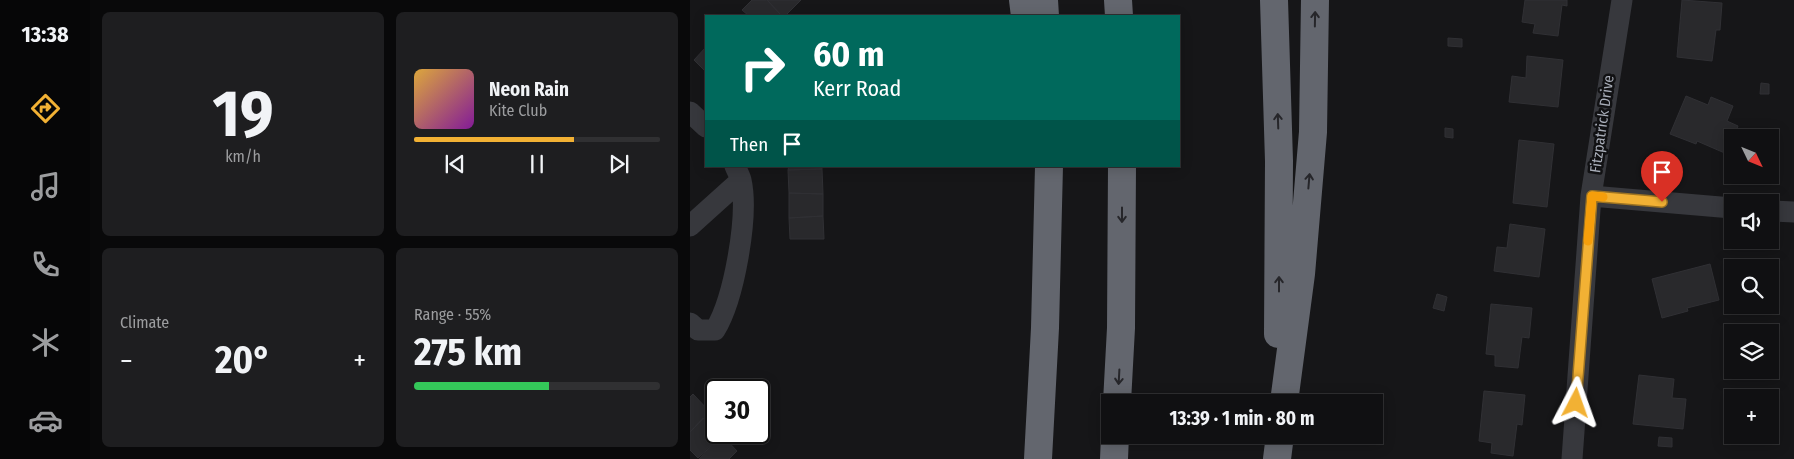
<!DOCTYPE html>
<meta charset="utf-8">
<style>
:root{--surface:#101012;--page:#1e1e20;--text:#f1f3f6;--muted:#9c9d9f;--line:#303032;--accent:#f2b134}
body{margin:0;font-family:"Fira Sans Condensed",sans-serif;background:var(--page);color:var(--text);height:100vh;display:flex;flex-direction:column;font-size:19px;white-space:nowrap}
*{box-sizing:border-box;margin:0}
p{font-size:16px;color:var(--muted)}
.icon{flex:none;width:28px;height:28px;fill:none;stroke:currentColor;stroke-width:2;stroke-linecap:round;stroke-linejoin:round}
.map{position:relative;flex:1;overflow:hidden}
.sheet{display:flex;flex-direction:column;gap:12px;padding:12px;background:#09090a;width:600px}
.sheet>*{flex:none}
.guide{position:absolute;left:15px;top:15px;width:475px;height:152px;border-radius:0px;box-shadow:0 2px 12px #0003,0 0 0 1px var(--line);background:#00695c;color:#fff;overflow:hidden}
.needle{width:32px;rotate:133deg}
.tools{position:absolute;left:1034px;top:129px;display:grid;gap:10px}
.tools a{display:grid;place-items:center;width:55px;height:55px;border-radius:0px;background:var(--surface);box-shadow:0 2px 12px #0003,0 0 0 1px var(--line);font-size:25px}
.speed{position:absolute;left:15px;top:379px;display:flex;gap:10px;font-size:25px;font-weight:700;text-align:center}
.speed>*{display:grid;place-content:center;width:65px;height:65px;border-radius:50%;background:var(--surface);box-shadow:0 2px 12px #0003,0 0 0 1px var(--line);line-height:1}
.speed .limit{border:2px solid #111;border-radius:8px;background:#fff;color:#111}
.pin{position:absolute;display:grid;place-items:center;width:42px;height:42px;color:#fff;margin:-51px -21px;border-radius:50% 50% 50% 0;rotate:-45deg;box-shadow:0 0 5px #0007}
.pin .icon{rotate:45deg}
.me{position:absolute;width:55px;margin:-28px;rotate:4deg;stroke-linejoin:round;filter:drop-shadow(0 0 4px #0008)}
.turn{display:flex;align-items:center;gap:18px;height:105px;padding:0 25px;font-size:22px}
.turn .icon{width:65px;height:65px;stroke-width:2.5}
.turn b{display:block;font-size:35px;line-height:42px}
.then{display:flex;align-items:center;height:48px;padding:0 25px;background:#0003;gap:10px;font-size:19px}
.big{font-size:38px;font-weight:700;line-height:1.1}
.sheet .tile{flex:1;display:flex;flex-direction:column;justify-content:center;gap:8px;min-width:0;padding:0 18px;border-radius:8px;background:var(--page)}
.sheet .dial{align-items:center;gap:0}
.dial b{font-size:65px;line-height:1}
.song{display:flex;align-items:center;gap:15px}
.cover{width:60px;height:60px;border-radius:8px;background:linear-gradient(135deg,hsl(40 70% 55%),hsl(290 70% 35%))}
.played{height:5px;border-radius:2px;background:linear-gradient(90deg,var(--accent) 65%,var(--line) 65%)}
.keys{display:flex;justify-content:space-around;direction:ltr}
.heat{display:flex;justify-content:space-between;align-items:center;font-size:28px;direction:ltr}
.charge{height:8px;border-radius:4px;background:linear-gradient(90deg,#34c759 55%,var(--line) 0)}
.sheet .tiles{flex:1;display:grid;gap:12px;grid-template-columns:repeat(2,1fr)}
.trip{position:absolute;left:411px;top:394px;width:282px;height:50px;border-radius:0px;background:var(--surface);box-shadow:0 2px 12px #0003,0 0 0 1px var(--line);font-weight:700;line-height:50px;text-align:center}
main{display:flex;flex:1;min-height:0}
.tabs{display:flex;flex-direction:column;width:90px;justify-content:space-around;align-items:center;background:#060607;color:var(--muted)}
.tabs .icon{width:35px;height:35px}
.tabs .on{color:var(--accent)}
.tabs b{font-size:22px;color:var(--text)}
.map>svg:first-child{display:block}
</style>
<main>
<nav class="tabs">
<b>13:38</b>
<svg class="icon on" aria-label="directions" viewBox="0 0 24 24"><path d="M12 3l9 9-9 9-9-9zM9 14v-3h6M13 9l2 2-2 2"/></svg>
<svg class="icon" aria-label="music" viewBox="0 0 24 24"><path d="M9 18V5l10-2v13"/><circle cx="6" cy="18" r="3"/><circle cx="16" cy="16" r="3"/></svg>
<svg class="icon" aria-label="phone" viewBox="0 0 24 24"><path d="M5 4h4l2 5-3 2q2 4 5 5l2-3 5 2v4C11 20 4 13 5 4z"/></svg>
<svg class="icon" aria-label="climate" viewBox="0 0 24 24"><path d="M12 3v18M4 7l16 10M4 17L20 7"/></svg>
<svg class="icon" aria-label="car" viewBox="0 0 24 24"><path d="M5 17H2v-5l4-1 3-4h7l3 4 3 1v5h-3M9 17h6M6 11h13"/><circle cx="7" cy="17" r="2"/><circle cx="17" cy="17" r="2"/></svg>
</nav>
<section class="sheet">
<div class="tiles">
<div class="tile dial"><b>19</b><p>km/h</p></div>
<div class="tile">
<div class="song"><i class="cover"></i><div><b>Neon Rain</b><p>Kite Club</p></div></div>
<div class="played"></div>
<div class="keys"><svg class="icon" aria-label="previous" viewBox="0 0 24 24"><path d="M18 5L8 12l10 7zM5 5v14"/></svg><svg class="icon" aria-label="pause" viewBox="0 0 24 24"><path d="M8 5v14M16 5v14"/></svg><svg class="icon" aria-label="next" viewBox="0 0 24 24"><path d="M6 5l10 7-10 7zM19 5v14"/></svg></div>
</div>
<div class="tile"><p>Climate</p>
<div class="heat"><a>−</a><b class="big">20°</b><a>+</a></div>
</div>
<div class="tile"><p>Range · 55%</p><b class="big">275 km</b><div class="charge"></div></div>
</div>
</section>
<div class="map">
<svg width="1104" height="459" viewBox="0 0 1104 459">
<rect width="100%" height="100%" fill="#161618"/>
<!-- building -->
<path fill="#29292c" stroke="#303034" d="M 62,0 L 77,0 L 92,16 L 59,16 L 52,10 Z
M 77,0 L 111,0 L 95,16 L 92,16 Z
M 835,0 L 877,0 L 877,6 L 872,5 L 868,36 L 843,33 L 845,24 L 832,22 Z
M 992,0 L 1032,3 L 1030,30 L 1026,30 L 1022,61 L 987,57 Z
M 758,38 L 772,39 L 772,47 L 758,46 Z
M 16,47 L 16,72 L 4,60 Z
M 837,56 L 873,60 L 868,107 L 819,102 L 822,76 L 836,78 Z
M 1071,83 L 1079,84 L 1079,94 L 1070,94 Z
M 996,96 L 1018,105 L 1021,97 L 1043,106 L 1037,121 L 1048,126 L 1037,154 L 1007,141 L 1006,144 L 980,134 Z
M 755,128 L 763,129 L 763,138 L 755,137 Z
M 829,140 L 864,144 L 857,207 L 823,203 Z
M 99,166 L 132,166 L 132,169 L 98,170 Z
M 132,169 L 133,194 L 99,193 L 98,170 Z
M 99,193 L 133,194 L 133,216 L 99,218 Z
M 133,216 L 134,239 L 100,239 L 99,218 Z
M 820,224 L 855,229 L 849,277 L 804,271 L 807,247 L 817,248 Z
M 1020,264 L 1029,300 L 997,308 L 998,311 L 972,318 L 962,279 Z
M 747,294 L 757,297 L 754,311 L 743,308 Z
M 1039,300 L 1042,301 L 1042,305 L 1046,305 L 1045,311 L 1038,309 Z
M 801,304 L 842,308 L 839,338 L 832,337 L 828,368 L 805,366 L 805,355 L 796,354 Z
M 949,375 L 984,379 L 982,398 L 996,399 L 993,429 L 943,424 Z
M 794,391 L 835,395 L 832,425 L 827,424 L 823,456 L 801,453 L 802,443 L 789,441 Z
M 3,394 L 20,412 L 0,432 L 0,397 Z
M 13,418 L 30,435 L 8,458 L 0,450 L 0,432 Z
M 31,434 L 47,451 L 39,459 L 9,459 Z
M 969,437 L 982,438 L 982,447 L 968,446 Z"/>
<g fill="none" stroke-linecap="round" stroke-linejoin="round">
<!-- street -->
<path stroke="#37383d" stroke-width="21" d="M 0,112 L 16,127
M 901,196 L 1042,208
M 1080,211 L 1104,212
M 0,226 L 51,180
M 0,323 L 8,330 L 25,330 C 44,299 59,216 51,180 C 50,176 47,171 45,166
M 882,459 L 901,196 L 932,0"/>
<!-- highway -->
<path stroke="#63666e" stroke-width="28" d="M 333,0 L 335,16
M 354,0 L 355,16
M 428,0 L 429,16
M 584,0 L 589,161 L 588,334
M 427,402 L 431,328 L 432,166
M 594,402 L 611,274 L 623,132 L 625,0
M 348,459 L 355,328 L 359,166
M 424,459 L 425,435
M 587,459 L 590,435"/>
</g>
<!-- one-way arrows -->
<defs><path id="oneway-shaft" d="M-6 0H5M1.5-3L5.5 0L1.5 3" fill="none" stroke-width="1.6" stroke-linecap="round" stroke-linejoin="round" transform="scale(1.25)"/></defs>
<g stroke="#26262a">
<use href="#oneway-shaft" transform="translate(625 19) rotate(-89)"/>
<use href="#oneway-shaft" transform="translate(588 121) rotate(-92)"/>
<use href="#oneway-shaft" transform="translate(619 181) rotate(-85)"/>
<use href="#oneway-shaft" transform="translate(432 215) rotate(90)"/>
<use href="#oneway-shaft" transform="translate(589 284) rotate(-90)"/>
<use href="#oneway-shaft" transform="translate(429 377) rotate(93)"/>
</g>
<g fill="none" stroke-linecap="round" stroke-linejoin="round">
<defs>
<path id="route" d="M 886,403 L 902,196 L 972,202"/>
</defs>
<!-- route casing -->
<use href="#route" stroke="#9d7322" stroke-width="12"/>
<!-- route -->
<use href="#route" stroke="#f2b134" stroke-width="9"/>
<!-- slow -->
<path stroke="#f59e0b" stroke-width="9" d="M 898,241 L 902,196 L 913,197"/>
</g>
<g text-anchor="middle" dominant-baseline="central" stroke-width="5" stroke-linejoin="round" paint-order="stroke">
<!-- street labels -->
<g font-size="15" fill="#a8adb8" stroke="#111113">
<text transform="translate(912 124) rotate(-82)">Fitzpatrick Drive</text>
</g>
</g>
</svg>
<div class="tools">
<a><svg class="needle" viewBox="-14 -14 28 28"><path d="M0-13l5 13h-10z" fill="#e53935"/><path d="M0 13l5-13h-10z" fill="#9c9d9f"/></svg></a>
<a><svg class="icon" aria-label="sound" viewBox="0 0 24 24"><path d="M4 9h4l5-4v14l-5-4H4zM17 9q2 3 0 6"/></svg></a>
<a><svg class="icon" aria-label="search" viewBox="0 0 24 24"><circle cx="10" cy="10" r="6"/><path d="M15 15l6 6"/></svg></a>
<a><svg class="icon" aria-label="layers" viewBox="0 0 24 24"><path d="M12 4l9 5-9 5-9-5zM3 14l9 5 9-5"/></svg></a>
<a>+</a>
</div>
<div class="speed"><div class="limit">30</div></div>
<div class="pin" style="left:972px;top:202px;background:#d93025"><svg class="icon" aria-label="arrive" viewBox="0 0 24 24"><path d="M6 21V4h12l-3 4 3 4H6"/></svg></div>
<svg class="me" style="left:886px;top:403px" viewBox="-20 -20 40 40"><path d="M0-17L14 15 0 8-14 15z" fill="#f2b134" stroke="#fff" stroke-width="4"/></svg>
<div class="trip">13:39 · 1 min · 80 m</div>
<div class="guide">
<div class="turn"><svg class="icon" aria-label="right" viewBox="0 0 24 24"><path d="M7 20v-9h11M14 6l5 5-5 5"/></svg><div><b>60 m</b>Kerr Road</div></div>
<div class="then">Then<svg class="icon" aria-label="arrive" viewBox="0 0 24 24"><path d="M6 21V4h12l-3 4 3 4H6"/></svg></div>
</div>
</div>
</main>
